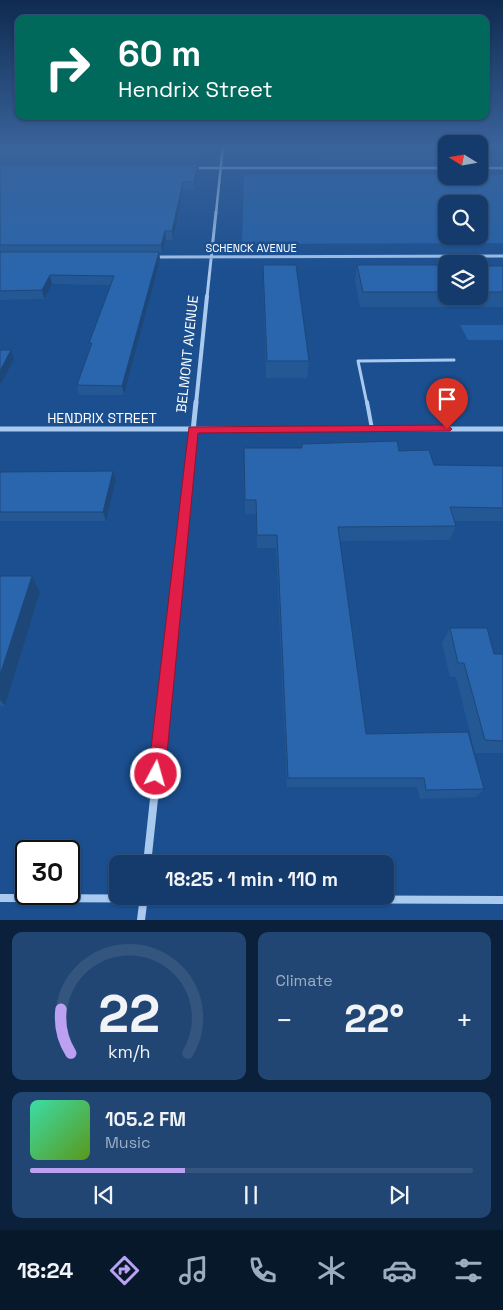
<!DOCTYPE html>
<meta charset="utf-8">
<style>
:root{--surface:#143b6b;--page:#214673;--text:#f1f3f6;--muted:#9dadc1;--line:#33557e;--accent:#bca0f2}
body{margin:0;font-family:"Space Grotesk",sans-serif;background:var(--page);color:var(--text);height:100vh;display:flex;flex-direction:column;font-size:19px;white-space:nowrap}
*{box-sizing:border-box;margin:0}
p{font-size:16px;color:var(--muted)}
.icon{flex:none;width:28px;height:28px;fill:none;stroke:currentColor;stroke-width:2;stroke-linecap:round;stroke-linejoin:round}
.map{position:relative;height:920px;overflow:hidden}
.details{display:flex;flex-direction:column;gap:12px;padding:12px;background:#0b203b;flex:1}
.details>*{flex:none}
.banner{position:absolute;left:15px;top:15px;width:474px;height:105px;border-radius:10px;box-shadow:0 1px 4px #0004,0 0 0 1px var(--line);background:#00695c;color:#fff;overflow:hidden}
.needle{width:32px;rotate:281deg}
.buttons{position:absolute;left:438px;top:135px;display:grid;gap:10px}
.buttons a{display:grid;place-items:center;width:50px;height:50px;border-radius:10px;background:var(--surface);box-shadow:0 1px 4px #0004,0 0 0 1px var(--line);font-size:25px}
.speed{position:absolute;left:15px;top:840px;display:flex;gap:10px;font-size:25px;font-weight:700;text-align:center}
.speed>*{display:grid;place-content:center;width:65px;height:65px;border-radius:50%;background:var(--surface);box-shadow:0 1px 4px #0004,0 0 0 1px var(--line);line-height:1}
.speed .limit{border:2px solid #111;border-radius:8px;background:#fff;color:#111}
.pin{position:absolute;display:grid;place-items:center;width:42px;height:42px;color:#fff;margin:-51px -21px;border-radius:50% 50% 50% 0;rotate:-45deg;box-shadow:0 0 5px #0007}
.pin .icon{rotate:45deg}
.me{position:absolute;width:55px;margin:-28px;rotate:6deg;stroke-linejoin:round;filter:drop-shadow(0 0 4px #0008)}
.turn{display:flex;align-items:center;gap:18px;height:105px;padding:0 20px;font-size:22px}
.turn .icon{width:65px;height:65px;stroke-width:2.5}
.turn b{display:block;font-size:35px;line-height:42px}
.big{font-size:38px;font-weight:700;line-height:1.1}
.details .tile{flex:1;display:flex;flex-direction:column;justify-content:center;gap:8px;min-width:0;padding:0 18px;border-radius:10px;background:var(--page)}
.details .dial{align-items:center;gap:0}
.dial svg{height:130px;overflow:visible;fill:none;stroke:var(--line);stroke-width:7;stroke-linecap:round;text-anchor:middle}
.dial text{fill:var(--text);stroke:none}
.song{display:flex;align-items:center;gap:15px}
.cover{width:60px;height:60px;border-radius:8px;background:linear-gradient(135deg,hsl(160 70% 55%),hsl(90 70% 35%))}
.played{height:5px;border-radius:2px;background:linear-gradient(90deg,var(--accent) 35%,var(--line) 35%)}
.keys{display:flex;justify-content:space-around;direction:ltr}
.heat{display:flex;justify-content:space-between;align-items:center;font-size:28px;direction:ltr}
.details .tiles{flex:1;display:grid;gap:12px;grid-template-columns:1fr 1fr}
.tile:last-child{grid-column:span 2}
.trip{position:absolute;left:109px;top:855px;width:285px;height:50px;border-radius:10px;background:var(--surface);box-shadow:0 1px 4px #0004,0 0 0 1px var(--line);font-weight:700;line-height:50px;text-align:center}
.dock{display:flex;height:80px;justify-content:space-around;align-items:center;background:#08182b;color:var(--muted)}
.dock .icon{width:35px;height:35px}
.dock .current{color:var(--accent)}
.dock b{font-size:22px;color:var(--text)}
.map>svg:first-child{display:block}
</style>
<div class="map">
<svg width="503" height="920" viewBox="0 0 503 920">
<rect width="100%" height="100%" fill="#1b4f8f"/>
<!-- green -->
<path fill="#2461a8" fill-rule="evenodd" d="M 244,175 L 503,175 L 503,243 L 242,244 ZM 446,204 L 479,204 L 479,236 L 446,236 Z
M 460,325 L 503,325 L 503,340 L 468,340 Z"/>
<g fill="none" stroke-linecap="round" stroke-linejoin="round">
<!-- lane-far1 -->
<path stroke="#a9c9ee" stroke-width="3" d="M 367,404 L 358,361 L 454,360"/>
<!-- lane -->
<path stroke="#a9c9ee" stroke-width="4" d="M 367,402 L 372,429"/>
<!-- street-far5 -->
<path stroke="#a9c9ee" stroke-width="2.5" d="M 193,168 L 446,168
M 479,168 L 503,168
M 216,213 L 223,146"/>
<!-- street-far4 -->
<path stroke="#a9c9ee" stroke-width="3" d="M 154,257 L 503,256
M 207,297 L 216,212"/>
<!-- street-far3 -->
<path stroke="#a9c9ee" stroke-width="4" d="M 196,404 L 207,296"/>
<!-- street-far2 -->
<path stroke="#a9c9ee" stroke-width="5" d="M 0,429 L 503,429
M 182,538 L 196,402"/>
<!-- street-far1 -->
<path stroke="#a9c9ee" stroke-width="6" d="M 164,707 L 182,536"/>
<!-- street -->
<path stroke="#a9c9ee" stroke-width="8" d="M 147,864 L 164,706
M 0,898 L 503,900
M 141,920 L 144,896"/>
</g>
<!-- wall -->
<path fill="#245895" d="M 0,146 L 199,147 L 201,152 L 201,159 L 200,165 L 198,165 L 199,171 L 195,190 L 183,190 L 173,240 L 166,240 L 162,253 L 159,253 L 160,260 L 124,395 L 79,395 L 77,385 L 90,348 L 89,343 L 111,285 L 52,284 L 44,299 L 0,300 Z
M 317,146 L 446,146 L 446,160 L 320,160 Z
M 263,265 L 309,361 L 307,378 L 266,378 L 263,280 Z
M 357,265 L 446,265 L 446,296 L 479,296 L 479,266 L 503,266 L 503,307 L 360,307 L 355,280 Z
M 302,444 L 399,451 L 434,465 L 503,466 L 503,521 L 454,521 L 456,526 L 450,540 L 340,541 L 366,734 L 484,789 L 476,797 L 420,799 L 417,787 L 287,787 L 276,548 L 257,548 L 256,514 L 245,514 L 244,448 L 301,448 Z
M 0,472 L 116,480 L 106,521 L 0,521 Z
M 0,576 L 32,576 L 40,592 L 5,706 L 0,706 Z
M 450,628 L 494,654 L 503,654 L 503,753 L 475,753 L 456,677 L 450,677 L 442,643 Z"/>
<!-- shaded-wall -->
<path fill="#1d4779" d="M 201,152 L 201,159 L 200,165 L 199,158 Z
M 198,164 L 199,171 L 195,190 L 194,182 Z
M 183,182 L 183,190 L 173,240 L 172,231 Z
M 165,231 L 166,240 L 162,253 L 161,245 Z
M 159,252 L 160,260 L 124,395 L 122,386 Z
M 50,275 L 52,284 L 44,299 L 42,290 Z
M 11,350 L 14,359 L 1,384 L 0,381 L 0,371 Z
M 113,471 L 116,480 L 106,521 L 103,512 Z
M 32,576 L 40,592 L 5,706 L 0,700 L 0,675 Z"/>
<!-- building -->
<path fill="#2a66ad" stroke="#1d4779" d="M 0,146 L 198,146 L 201,152 L 199,158 L 0,158 Z
M 0,164 L 198,164 L 194,182 L 183,182 L 172,231 L 165,231 L 161,245 L 0,245 Z
M 0,252 L 159,252 L 122,386 L 77,385 L 92,343 L 89,343 L 114,276 L 50,275 L 42,290 L 0,291 Z
M 263,265 L 296,265 L 309,361 L 267,361 Z
M 357,265 L 446,265 L 446,292 L 363,292 Z
M 479,266 L 503,266 L 503,292 L 479,292 Z
M 0,350 L 11,350 L 0,371 Z
M 397,441 L 399,451 L 429,450 L 434,465 L 503,466 L 503,508 L 450,507 L 456,526 L 338,527 L 366,734 L 468,732 L 484,789 L 426,790 L 424,778 L 288,778 L 277,535 L 257,535 L 256,500 L 245,500 L 244,448 L 302,448 L 302,444 Z
M 113,471 L 103,512 L 0,512 L 0,472 Z
M 0,576 L 32,576 L 0,675 Z
M 450,628 L 487,628 L 494,654 L 503,654 L 503,741 L 485,740 L 464,663 L 458,663 Z"/>
<!-- sky -->
<linearGradient id="sky" x2="0" y2="1"><stop stop-color="#0f2b4f"/><stop offset="0.53" stop-color="#39639b"/><stop offset="1" stop-color="#39639b" stop-opacity="0"/></linearGradient>
<rect width="503" height="275" fill="url(#sky)"/>
<!-- route -->
<path fill="#e11d48" stroke="#92132f" d="M 447,425 L 452,429 L 450,431 L 198,433 L 165,774 L 163,781 L 156,783 L 150,781 L 148,774 L 189,427 Z"/>
<g text-anchor="middle" dominant-baseline="central" stroke-width="5" stroke-linejoin="round" paint-order="stroke">
<!-- far-street labels -->
<g font-size="11" fill="#fff" stroke="#1b4f8f">
<text x="251" y="248">SCHENCK AVENUE</text>
</g>
<!-- street labels -->
<g font-size="14" fill="#fff" stroke="#1b4f8f">
<text transform="translate(187 354) rotate(-84)">BELMONT AVENUE</text>
<text x="102" y="418">HENDRIX STREET</text>
</g>
</g>
</svg>
<div class="buttons">
<a><svg class="needle" viewBox="-14 -14 28 28"><path d="M0-13l5 13h-10z" fill="#e53935"/><path d="M0 13l5-13h-10z" fill="#9dadc1"/></svg></a>
<a><svg class="icon" aria-label="search" viewBox="0 0 24 24"><circle cx="10" cy="10" r="6"/><path d="M15 15l6 6"/></svg></a>
<a><svg class="icon" aria-label="layers" viewBox="0 0 24 24"><path d="M12 4l9 5-9 5-9-5zM3 14l9 5 9-5"/></svg></a>
</div>
<div class="speed"><div class="limit">30</div></div>
<div class="pin" style="left:447px;top:429px;background:#d93025"><svg class="icon" aria-label="arrive" viewBox="0 0 24 24"><path d="M6 21V4h12l-3 4 3 4H6"/></svg></div>
<svg class="me" style="left:156px;top:774px" viewBox="-20 -20 40 40"><circle r="17" fill="#e11d48" stroke="#fff" stroke-width="3"/><path d="M0-11L8 9 0 5-8 9z" fill="#fff"/></svg>
<div class="trip">18:25 · 1 min · 110 m</div>
<div class="banner">
<div class="turn"><svg class="icon" aria-label="right" viewBox="0 0 24 24"><path d="M7 20v-9h11M14 6l5 5-5 5"/></svg><div><b>60 m</b>Hendrix Street</div></div>
</div>
</div>
<section class="details">
<div class="tiles">
<div class="tile dial"><svg viewBox="0 0 100 80">
<path d="M14 69A42 42 0 1 1 86 69"/>
<path d="M14 69A42 42 0 0 1 8 42" stroke="#bca0f2"/>
<text x="50" y="56" font-size="32" font-weight="700">22</text>
<text x="50" y="72" font-size="11">km/h</text>
</svg></div>
<div class="tile"><p>Climate</p>
<div class="heat"><a>−</a><b class="big">22°</b><a>+</a></div>
</div>
<div class="tile">
<div class="song"><i class="cover"></i><div><b>105.2 FM</b><p>Music</p></div></div>
<div class="played"></div>
<div class="keys"><svg class="icon" aria-label="previous" viewBox="0 0 24 24"><path d="M18 5L8 12l10 7zM5 5v14"/></svg><svg class="icon" aria-label="pause" viewBox="0 0 24 24"><path d="M8 5v14M16 5v14"/></svg><svg class="icon" aria-label="next" viewBox="0 0 24 24"><path d="M6 5l10 7-10 7zM19 5v14"/></svg></div>
</div>
</div>
</section>
<nav class="dock">
<b>18:24</b>
<svg class="icon current" aria-label="directions" viewBox="0 0 24 24"><path d="M12 3l9 9-9 9-9-9zM9 14v-3h6M13 9l2 2-2 2"/></svg>
<svg class="icon" aria-label="music" viewBox="0 0 24 24"><path d="M9 18V5l10-2v13"/><circle cx="6" cy="18" r="3"/><circle cx="16" cy="16" r="3"/></svg>
<svg class="icon" aria-label="phone" viewBox="0 0 24 24"><path d="M5 4h4l2 5-3 2q2 4 5 5l2-3 5 2v4C11 20 4 13 5 4z"/></svg>
<svg class="icon" aria-label="climate" viewBox="0 0 24 24"><path d="M12 3v18M4 7l16 10M4 17L20 7"/></svg>
<svg class="icon" aria-label="car" viewBox="0 0 24 24"><path d="M5 17H2v-5l4-1 3-4h7l3 4 3 1v5h-3M9 17h6M6 11h13"/><circle cx="7" cy="17" r="2"/><circle cx="17" cy="17" r="2"/></svg>
<svg class="icon" aria-label="filters" viewBox="0 0 24 24"><path d="M4 7h16M4 17h16"/><circle cx="9" cy="7" r="2"/><circle cx="15" cy="17" r="2"/></svg>
</nav>
